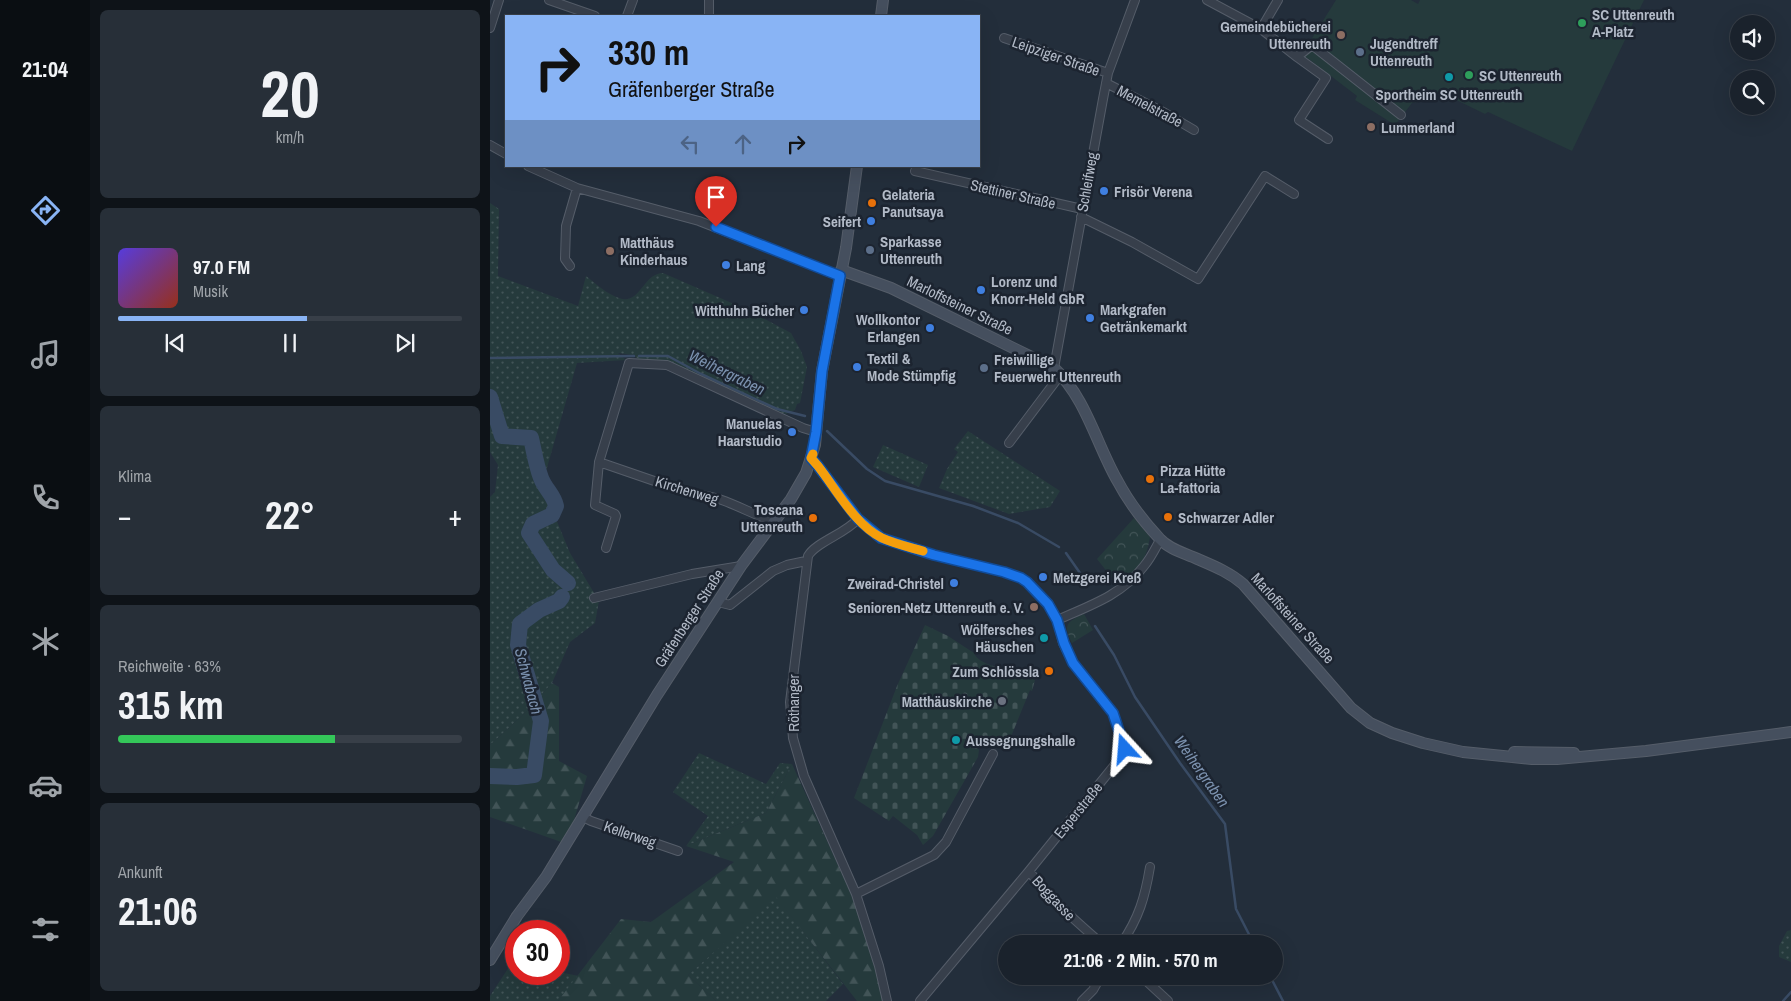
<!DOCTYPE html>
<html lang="de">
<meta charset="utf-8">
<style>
:root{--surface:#1a222c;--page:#272f38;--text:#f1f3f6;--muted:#9fa4a9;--line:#383f48;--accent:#89b4f5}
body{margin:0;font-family:"Archivo Narrow",sans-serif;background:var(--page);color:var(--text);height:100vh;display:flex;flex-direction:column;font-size:19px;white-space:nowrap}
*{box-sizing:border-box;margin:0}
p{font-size:16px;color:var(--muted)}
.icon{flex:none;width:28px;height:28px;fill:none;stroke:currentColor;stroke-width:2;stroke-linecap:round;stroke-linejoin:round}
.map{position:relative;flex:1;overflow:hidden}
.sheet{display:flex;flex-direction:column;gap:10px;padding:10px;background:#0e1318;width:400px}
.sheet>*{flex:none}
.guide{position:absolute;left:15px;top:15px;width:475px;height:152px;border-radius:0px;box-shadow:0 5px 20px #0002,0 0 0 1px var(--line);background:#89b4f5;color:#111;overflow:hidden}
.tools{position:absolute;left:1240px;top:15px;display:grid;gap:10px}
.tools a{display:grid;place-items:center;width:45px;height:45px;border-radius:50%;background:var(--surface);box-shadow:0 5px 20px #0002,0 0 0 1px var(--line);font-size:25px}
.speed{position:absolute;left:15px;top:920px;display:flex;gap:10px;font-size:25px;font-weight:700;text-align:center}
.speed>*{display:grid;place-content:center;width:65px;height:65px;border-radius:50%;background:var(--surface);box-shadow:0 5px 20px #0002,0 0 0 1px var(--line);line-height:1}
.speed .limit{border:8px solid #d22;background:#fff;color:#111}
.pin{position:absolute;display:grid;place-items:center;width:42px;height:42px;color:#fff;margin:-51px -21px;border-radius:50% 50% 50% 0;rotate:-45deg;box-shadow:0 0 5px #0007}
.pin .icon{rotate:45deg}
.me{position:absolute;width:55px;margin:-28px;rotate:341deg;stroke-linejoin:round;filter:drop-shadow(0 0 4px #0008)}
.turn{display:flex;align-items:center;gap:18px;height:105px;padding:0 20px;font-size:22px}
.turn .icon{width:65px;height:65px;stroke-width:2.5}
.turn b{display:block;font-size:35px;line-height:42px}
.lanes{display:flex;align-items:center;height:48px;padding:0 20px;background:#0003;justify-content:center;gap:25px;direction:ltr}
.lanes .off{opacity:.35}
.big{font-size:38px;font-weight:700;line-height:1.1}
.sheet .card{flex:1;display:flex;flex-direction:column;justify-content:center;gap:8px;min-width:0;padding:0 18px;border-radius:8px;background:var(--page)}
.sheet .dial{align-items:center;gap:0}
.dial b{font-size:65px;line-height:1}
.song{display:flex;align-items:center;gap:15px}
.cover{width:60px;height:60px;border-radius:8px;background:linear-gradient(135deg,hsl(250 70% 55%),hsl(10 70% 35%))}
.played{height:5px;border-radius:2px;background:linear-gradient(90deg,var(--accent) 55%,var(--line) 55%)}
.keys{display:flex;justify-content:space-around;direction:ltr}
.heat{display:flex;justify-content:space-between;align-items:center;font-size:28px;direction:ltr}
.charge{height:8px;border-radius:4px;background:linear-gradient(90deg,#34c759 63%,var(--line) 0)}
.trip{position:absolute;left:508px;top:935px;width:285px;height:50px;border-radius:25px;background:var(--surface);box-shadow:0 5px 20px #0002,0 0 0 1px var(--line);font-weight:700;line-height:50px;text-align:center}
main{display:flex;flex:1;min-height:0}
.menu{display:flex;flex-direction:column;width:90px;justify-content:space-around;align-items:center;background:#0a0e12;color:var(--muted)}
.menu .icon{width:35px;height:35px}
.menu .selected{color:var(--accent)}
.menu b{font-size:22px;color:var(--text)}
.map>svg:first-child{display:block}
</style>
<main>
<nav class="menu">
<b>21:04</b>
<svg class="icon selected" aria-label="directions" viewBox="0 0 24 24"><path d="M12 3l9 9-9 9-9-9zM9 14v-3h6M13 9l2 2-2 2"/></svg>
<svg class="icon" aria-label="music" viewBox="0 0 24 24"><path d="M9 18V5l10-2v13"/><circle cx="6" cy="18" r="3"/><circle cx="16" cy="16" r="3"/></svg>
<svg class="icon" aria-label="phone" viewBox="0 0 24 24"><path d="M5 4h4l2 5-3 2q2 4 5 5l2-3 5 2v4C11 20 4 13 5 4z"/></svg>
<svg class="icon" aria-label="climate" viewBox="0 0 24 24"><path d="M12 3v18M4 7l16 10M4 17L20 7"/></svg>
<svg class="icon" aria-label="car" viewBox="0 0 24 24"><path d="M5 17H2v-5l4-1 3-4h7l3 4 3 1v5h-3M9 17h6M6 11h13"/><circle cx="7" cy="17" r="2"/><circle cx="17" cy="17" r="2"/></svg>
<svg class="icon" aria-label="filters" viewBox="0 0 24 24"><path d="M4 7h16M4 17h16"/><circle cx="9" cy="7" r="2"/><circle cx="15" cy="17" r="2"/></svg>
</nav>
<section class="sheet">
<div class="card dial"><b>20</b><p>km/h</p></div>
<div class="card">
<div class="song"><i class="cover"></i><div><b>97.0 FM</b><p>Musik</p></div></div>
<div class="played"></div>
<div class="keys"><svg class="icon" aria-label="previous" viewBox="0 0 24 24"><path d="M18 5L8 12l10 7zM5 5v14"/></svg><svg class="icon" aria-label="pause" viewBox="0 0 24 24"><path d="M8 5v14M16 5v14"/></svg><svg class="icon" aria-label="next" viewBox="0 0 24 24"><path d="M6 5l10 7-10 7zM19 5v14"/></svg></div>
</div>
<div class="card"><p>Klima</p>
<div class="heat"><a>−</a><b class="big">22°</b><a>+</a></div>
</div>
<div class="card"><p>Reichweite · 63%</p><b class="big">315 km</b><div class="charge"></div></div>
<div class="card"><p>Ankunft</p><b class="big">21:06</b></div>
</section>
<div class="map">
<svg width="1301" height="1001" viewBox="0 0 1301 1001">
<defs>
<pattern id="grass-dots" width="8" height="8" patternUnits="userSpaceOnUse" patternTransform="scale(1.25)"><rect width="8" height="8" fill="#253a3c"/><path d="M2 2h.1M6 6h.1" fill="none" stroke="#425457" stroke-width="1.8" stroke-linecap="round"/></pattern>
<pattern id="forest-firs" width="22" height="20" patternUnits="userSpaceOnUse" patternTransform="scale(1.25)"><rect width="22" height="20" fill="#253a3c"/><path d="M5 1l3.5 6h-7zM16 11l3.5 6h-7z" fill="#425457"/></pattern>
<pattern id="cemetery-stones" width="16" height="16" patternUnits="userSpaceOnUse" patternTransform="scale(1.25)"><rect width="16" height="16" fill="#253a3c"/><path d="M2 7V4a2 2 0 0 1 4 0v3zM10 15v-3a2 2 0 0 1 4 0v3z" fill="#425457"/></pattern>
<pattern id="park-crowns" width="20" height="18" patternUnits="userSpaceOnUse" patternTransform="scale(1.25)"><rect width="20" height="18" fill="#253a3c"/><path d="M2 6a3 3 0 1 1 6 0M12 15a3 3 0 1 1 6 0" fill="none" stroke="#425457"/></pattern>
</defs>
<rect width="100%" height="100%" fill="#232e3b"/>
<!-- grass -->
<path fill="url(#grass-dots)" d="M 0,203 L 9,209 L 8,276 L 88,306 L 96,276 C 106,284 117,294 129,298 C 150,306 153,273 173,273 L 260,311 L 301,333 L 311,351 L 317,367 L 310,403 L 307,404 L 305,410 L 296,414 L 287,412 L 176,361 L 150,360 L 143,355 L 128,353 L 136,360 L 87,363 L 52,485 L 80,553 L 109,601 L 105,623 L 80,642 L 62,683 L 35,713 L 0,745 L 0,497 L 5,492 L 8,465 L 0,452 Z
M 478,431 L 570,491 L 560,507 L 519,514 L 449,488 L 457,469 L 468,452 L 464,449 Z
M 393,445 L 438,465 L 429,487 L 383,467 Z
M 209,753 L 276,784 L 290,763 L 302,764 L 276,813 L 196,846 L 218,816 L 183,792 Z
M 286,896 L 353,984 L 336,1001 L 226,1001 L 198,975 Z
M 1301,930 L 1301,962 L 1289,957 L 1289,946 L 1297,931 Z
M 21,964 L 26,965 L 26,974 L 69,974 L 69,972 L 89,976 L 68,1001 L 0,1001 L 0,996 Z"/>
<!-- forest -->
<path fill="url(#forest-firs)" d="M 62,683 L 69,687 L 69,761 L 97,776 L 77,844 L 0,817 L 0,745 L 35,713 Z
M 302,764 L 361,894 L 385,966 L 393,1001 L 367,1001 L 286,897 L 198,975 L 226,1001 L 68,1001 L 131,919 L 161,922 L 244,862 L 196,846 L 276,813 Z"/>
<!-- cemetery -->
<path fill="url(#cemetery-stones)" d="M 435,625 L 458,636 L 484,653 C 489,666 518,669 531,673 C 536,675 540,678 545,680 L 542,691 L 540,690 L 518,744 L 505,738 L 486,746 L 489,750 L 488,757 L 443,836 L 433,845 L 427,835 L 403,816 L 399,821 L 364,798 L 407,686 Z"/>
<!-- park -->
<path fill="url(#park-crowns)" d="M 644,518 L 660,537 C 656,562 648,571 626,583 L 607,559 Z
M 594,614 L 603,630 L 582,643 C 573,625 576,622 594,614 Z"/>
<!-- pitch -->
<path fill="#253a3c" d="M 846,0 L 921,0 L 928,4 L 930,0 L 1154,0 L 1082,151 L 998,112 L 995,114 L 958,96 L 922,103 L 905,125 L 865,100 L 867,96 L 812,54 Z"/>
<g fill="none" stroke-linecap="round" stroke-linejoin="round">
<!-- stream -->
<path stroke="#394b64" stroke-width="2.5" d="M 149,356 L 178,356 L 211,374 L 287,409 L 315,416
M 0,358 L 144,356
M 337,431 L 377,469 L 395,481 L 483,506 L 528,523 L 569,547
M 576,553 L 590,573
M 605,626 L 624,655 L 645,697 L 690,763 L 735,824 L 746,909 L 764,944
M 780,976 L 793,1001
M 1293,1001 L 1301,992"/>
<!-- river -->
<path stroke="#394b64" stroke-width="16" d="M 0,397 L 12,436 L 41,438 C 44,451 46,465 51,478 C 55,489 64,495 66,506 L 62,515 L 43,524 L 39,533 L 63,570 L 78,583
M 0,776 L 27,777 L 44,775 L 51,721 L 28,645 L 30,624 L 49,610 L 69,601 L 72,597"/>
<defs>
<path id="street" d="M 59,0 L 105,16
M 219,0 L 219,16
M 717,0 L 771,29 L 807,57 L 822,45 L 911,115
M 137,16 L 143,0
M 0,28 L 9,0
M 771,29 L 788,0
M 514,38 L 618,73
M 807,57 L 836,78 L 809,120 L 838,139
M 616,83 L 675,113 L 704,130
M 0,145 L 16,154
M 38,166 L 87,188 L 209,221 L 350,276
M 425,171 L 592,209
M 591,217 L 642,242 L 708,279 L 775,176 L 804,194
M 80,266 L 75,259 L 76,226 L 87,188
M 564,368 L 613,99 L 618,73 L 645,0
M 519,443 L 571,374
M 321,458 L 368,519 L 391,538 L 444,555 L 514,572 L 531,578 L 537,582 L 558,604 L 567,620 L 573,643 L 583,663 L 623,713 L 635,749 L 627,762 L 539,871 L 430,1001
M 109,462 L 205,495 C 229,494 260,514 283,521
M 368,519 C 355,534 326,542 318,556 L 300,702 L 303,738 L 314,776 L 366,894 L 389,966 L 397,1001
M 116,548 L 126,516 L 125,514 L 105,505 L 109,462 L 139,363 L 177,365 L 313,428 L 326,432
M 104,598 L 202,574 L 251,566
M 228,602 L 240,605 L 283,571 L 297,565 L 316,561
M 567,620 C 599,606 632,595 654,566 C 661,558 665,549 670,540
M 93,817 L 101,821 L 188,851
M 539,871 C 560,899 586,921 612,944
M 366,894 L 444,855 L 456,842 L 503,754
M 631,944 C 649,918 655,897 660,867
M 651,976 L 678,1001
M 592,1001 L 603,990 L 611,976"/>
<path id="secondary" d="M 391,16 L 393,0
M 351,270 L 401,288 L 564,368 C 596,398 606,443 627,480 C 638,501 654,522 670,539 C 678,548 691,552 703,557 C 721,565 738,571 753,584 L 861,708 L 880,723 L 902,733 L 933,743 L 973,752 L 1042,759 L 1067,759 L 1156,751 L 1301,732
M 1024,752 L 1084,753
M 0,960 L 27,916 L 56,877 L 167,695 L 251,566 L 301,499 L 316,473 L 325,445 L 332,371 L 356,248 L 367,166"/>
</defs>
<!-- street casing -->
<use href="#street" stroke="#555d69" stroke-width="10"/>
<!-- secondary casing -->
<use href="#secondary" stroke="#555d69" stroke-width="12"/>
<!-- street -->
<use href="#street" stroke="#373f4b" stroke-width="8"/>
<!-- secondary -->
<use href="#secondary" stroke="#454f5e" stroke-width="10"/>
</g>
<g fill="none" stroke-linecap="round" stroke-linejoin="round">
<defs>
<path id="route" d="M 226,227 L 350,276 L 332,371 L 326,432 L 321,458 L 328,466 L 368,519 L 391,538 L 444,555 L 514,572 L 531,578 L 537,582 L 558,604 L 567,620 L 574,643 L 583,663 L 623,713 L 635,749"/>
</defs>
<!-- route casing -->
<use href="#route" stroke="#114b97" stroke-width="12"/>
<!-- route -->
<use href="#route" stroke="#1a73e8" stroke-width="9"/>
<!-- slow -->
<path stroke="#f59e0b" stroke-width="9" d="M 323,454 L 321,458 L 328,466 C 346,489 365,525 392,538 C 405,544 419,547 433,551"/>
</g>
<!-- markers -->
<g fill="#2e9e5b" stroke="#1c2430" stroke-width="2">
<circle cx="1092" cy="23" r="5"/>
<circle cx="979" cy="75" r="5"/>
</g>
<g fill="#8d6e63" stroke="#1c2430" stroke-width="2">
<circle cx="851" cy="35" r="5"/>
<circle cx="881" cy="127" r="5"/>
<circle cx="120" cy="251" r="5"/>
<circle cx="544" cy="607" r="5"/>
</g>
<g fill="#5c6f8a" stroke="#1c2430" stroke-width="2">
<circle cx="870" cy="52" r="5"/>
<circle cx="380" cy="250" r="5"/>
<circle cx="494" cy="368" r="5"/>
</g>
<g fill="#0f9aa8" stroke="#1c2430" stroke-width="2">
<circle cx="959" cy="77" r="5"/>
<circle cx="554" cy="638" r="5"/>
<circle cx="466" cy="740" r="5"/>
</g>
<g fill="#3f7fe0" stroke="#1c2430" stroke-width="2">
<circle cx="614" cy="191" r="5"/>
<circle cx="381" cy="221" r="5"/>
<circle cx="236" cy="265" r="5"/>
<circle cx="491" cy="290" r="5"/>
<circle cx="314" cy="310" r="5"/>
<circle cx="600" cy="318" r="5"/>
<circle cx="440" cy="328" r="5"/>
<circle cx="367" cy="367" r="5"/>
<circle cx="302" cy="432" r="5"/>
<circle cx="553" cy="577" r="5"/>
<circle cx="464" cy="583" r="5"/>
</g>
<g fill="#e8710a" stroke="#1c2430" stroke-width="2">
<circle cx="382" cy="203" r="5"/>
<circle cx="660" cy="479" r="5"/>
<circle cx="678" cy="517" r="5"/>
<circle cx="323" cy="518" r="5"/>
<circle cx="559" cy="671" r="5"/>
</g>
<circle fill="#6b7280" stroke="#1c2430" stroke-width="2" cx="512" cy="701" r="5"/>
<g text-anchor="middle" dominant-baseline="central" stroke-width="5" stroke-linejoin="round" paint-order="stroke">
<!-- poi labels -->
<g font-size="15" font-weight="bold" fill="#b2bac7" stroke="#1c2430" text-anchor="start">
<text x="1102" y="14">SC Uttenreuth<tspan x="1102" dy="17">A-Platz</tspan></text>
<text x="841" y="26" text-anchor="end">Gemeindebücherei<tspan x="841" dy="17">Uttenreuth</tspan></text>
<text x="880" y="43">Jugendtreff<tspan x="880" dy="17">Uttenreuth</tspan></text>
<text x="989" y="75">SC Uttenreuth</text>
<text x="959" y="94" text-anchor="middle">Sportheim SC Uttenreuth</text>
<text x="891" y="127">Lummerland</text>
<text x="624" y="191">Frisör Verena</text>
<text x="392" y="194">Gelateria<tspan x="392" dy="17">Panutsaya</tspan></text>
<text x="371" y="221" text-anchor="end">Seifert</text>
<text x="390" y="241">Sparkasse<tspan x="390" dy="17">Uttenreuth</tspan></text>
<text x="130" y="242">Matthäus<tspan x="130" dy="17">Kinderhaus</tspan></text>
<text x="246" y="265">Lang</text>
<text x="501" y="281">Lorenz und<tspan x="501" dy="17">Knorr-Held GbR</tspan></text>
<text x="610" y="309">Markgrafen<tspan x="610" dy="17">Getränkemarkt</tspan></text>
<text x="304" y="310" text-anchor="end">Witthuhn Bücher</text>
<text x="430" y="319" text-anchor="end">Wollkontor<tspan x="430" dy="17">Erlangen</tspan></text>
<text x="377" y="358">Textil &amp;<tspan x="377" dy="17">Mode Stümpfig</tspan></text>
<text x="504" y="359">Freiwillige<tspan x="504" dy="17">Feuerwehr Uttenreuth</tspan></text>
<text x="292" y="423" text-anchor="end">Manuelas<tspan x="292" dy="17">Haarstudio</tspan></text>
<text x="670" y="470">Pizza Hütte<tspan x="670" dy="17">La-fattoria</tspan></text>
<text x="313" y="509" text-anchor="end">Toscana<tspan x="313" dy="17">Uttenreuth</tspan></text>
<text x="688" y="517">Schwarzer Adler</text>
<text x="563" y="577">Metzgerei Kreß</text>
<text x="454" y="583" text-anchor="end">Zweirad-Christel</text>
<text x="534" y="607" text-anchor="end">Senioren-Netz Uttenreuth e. V.</text>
<text x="544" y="629" text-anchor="end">Wölfersches<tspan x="544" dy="17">Häuschen</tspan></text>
<text x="549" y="671" text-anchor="end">Zum Schlössla</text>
<text x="502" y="701" text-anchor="end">Matthäuskirche</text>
<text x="476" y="740">Aussegnungshalle</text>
</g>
<!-- street labels -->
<g font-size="15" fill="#b2bac7" stroke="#1c2430">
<text transform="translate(566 56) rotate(19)">Leipziger Straße</text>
<text transform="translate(660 106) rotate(28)">Memelstraße</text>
<text transform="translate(597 182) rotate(-80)">Schleifweg</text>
<text transform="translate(523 194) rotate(13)">Stettiner Straße</text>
<text transform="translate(470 305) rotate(26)">Marloffsteiner Straße</text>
<text transform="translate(197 490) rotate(17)">Kirchenweg</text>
<text transform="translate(199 618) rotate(-57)">Gräfenberger Straße</text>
<text transform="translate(803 618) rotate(48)">Marloffsteiner Straße</text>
<text transform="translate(303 703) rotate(-90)">Röthanger</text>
<text transform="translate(588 810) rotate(-51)">Esperstraße</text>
<text transform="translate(140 834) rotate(19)">Kellerweg</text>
<text transform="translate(564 898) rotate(47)">Boggasse</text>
</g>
<!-- water labels -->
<g font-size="16" font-style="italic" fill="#7b91ae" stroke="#1c2430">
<text transform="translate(237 372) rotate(26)">Weihergraben</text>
<text transform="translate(39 681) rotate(75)">Schwabach</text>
<text transform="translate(712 771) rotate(55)">Weihergraben</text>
</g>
</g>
</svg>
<div class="tools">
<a><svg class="icon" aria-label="sound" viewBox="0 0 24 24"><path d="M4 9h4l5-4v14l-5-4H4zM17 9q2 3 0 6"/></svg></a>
<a><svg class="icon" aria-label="search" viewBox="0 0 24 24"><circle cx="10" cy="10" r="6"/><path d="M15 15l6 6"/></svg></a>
</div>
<div class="speed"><div class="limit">30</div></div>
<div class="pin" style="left:226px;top:227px;background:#d93025"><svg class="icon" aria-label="arrive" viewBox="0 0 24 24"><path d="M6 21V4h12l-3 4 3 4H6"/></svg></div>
<svg class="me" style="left:635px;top:749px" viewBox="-20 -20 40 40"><path d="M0-17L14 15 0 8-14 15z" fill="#1a73e8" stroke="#fff" stroke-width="4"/></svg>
<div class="trip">21:06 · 2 Min. · 570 m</div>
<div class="guide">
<div class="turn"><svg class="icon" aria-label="right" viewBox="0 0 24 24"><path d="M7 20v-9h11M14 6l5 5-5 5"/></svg><div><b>330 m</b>Gräfenberger Straße</div></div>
<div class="lanes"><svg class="icon off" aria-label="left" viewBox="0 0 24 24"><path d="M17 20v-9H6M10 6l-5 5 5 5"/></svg><svg class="icon off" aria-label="ahead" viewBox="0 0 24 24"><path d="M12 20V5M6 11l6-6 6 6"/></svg><svg class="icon" aria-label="right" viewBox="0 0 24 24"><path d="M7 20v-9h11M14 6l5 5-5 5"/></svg></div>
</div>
</div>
</main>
